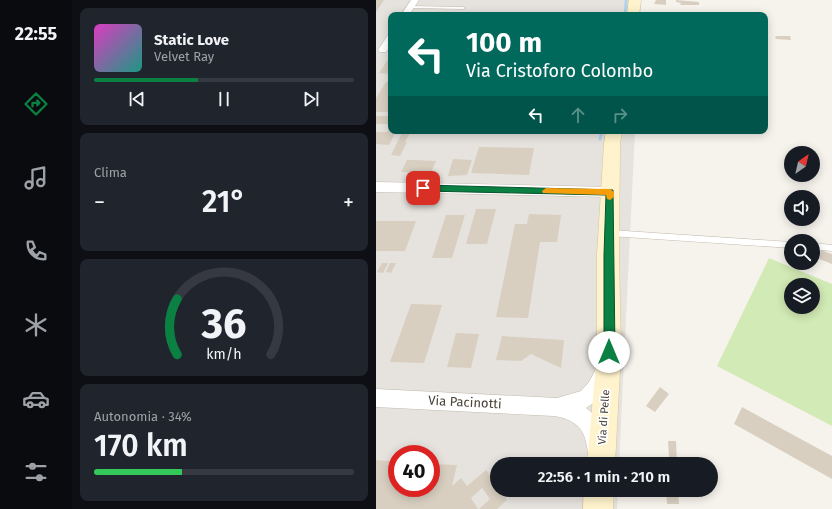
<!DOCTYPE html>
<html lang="it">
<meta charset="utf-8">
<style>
:root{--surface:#171b24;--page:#20242c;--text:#f1f3f6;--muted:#9ea1a6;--line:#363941;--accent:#0b8043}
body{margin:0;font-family:"Fira Sans",sans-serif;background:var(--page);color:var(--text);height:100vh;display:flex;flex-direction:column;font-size:15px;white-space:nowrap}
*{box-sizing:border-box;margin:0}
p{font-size:13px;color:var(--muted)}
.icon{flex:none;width:22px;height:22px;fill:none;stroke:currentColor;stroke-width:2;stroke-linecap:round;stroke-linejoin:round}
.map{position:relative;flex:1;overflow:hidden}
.details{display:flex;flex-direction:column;gap:8px;padding:8px;background:#0d0f14;width:304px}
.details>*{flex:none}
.banner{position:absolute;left:12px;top:12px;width:380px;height:122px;border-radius:8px;box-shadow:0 2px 10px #0003;background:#00695c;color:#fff;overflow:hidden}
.needle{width:26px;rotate:34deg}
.tools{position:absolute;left:408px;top:146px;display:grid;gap:8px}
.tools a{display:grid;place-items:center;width:36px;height:36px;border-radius:50%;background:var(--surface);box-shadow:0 2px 10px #0003;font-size:20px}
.speed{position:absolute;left:12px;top:445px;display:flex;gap:8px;font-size:20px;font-weight:700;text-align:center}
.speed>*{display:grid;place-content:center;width:52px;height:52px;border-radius:50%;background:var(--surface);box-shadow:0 2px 10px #0003;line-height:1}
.speed .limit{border:6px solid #d22;background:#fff;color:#111}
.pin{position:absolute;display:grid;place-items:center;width:34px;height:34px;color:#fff;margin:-17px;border-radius:8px;box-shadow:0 2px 6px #0006}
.me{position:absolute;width:44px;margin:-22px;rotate:0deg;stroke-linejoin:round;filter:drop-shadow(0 0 3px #0008)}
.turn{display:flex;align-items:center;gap:14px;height:84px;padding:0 12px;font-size:18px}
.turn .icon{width:52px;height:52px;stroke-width:2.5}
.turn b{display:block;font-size:28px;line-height:34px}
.lanes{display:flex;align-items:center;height:38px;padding:0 12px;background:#0003;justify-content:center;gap:20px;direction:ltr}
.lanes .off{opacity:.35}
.big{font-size:30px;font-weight:600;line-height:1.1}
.details .card{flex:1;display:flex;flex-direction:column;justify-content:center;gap:6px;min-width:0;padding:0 14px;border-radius:8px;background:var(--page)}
.details .dial{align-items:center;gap:0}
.dial svg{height:104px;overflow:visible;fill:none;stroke:var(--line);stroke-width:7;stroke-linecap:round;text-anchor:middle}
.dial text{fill:var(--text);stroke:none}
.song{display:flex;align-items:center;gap:12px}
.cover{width:48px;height:48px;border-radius:6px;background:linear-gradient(135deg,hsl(310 70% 55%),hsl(170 70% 35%))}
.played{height:4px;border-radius:2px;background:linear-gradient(90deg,var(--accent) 40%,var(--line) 40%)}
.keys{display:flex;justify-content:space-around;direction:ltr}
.heat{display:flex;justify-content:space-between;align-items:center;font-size:22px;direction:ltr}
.charge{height:6px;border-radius:3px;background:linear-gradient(90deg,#34c759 34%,var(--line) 0)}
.trip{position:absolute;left:114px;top:457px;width:228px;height:40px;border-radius:20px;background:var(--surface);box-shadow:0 2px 10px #0003;font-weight:600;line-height:40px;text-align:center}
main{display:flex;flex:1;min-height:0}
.tab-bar{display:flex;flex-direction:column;width:72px;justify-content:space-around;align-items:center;background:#090b0e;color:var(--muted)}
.tab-bar .icon{width:28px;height:28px}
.tab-bar .on{color:var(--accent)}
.tab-bar b{font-size:18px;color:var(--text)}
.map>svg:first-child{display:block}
</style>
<main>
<nav class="tab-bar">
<b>22:55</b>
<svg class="icon on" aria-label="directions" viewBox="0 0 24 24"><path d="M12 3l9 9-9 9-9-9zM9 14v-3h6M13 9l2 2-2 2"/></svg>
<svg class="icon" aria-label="music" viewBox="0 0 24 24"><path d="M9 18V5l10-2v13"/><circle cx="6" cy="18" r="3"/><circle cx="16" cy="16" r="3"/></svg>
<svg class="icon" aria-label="phone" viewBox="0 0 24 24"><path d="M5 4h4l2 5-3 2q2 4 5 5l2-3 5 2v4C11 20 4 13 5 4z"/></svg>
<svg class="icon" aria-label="climate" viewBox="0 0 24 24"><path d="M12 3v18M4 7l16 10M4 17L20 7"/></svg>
<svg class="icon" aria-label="car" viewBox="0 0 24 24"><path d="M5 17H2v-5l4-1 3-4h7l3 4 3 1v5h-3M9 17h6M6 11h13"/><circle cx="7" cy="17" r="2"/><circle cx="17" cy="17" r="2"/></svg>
<svg class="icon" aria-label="filters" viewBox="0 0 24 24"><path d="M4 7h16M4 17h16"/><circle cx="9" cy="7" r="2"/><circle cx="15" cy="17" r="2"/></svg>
</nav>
<section class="details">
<div class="card">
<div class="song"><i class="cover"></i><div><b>Static Love</b><p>Velvet Ray</p></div></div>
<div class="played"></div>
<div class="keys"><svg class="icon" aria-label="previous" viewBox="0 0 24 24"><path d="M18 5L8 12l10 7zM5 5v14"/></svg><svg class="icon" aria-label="pause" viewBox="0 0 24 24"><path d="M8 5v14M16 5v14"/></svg><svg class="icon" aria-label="next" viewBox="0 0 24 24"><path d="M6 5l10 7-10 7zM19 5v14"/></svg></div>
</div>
<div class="card"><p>Clima</p>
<div class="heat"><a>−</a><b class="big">21°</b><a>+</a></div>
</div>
<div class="card dial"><svg viewBox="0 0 100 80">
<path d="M14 69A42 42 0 1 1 86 69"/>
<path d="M14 69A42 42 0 0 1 14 26" stroke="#0b8043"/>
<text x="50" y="56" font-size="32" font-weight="700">36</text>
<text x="50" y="72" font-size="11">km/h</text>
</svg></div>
<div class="card"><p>Autonomia · 34%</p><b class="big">170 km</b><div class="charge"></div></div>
</section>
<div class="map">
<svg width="456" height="509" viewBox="0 0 456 509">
<rect width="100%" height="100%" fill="#f6f3ec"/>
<!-- industrial -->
<path fill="#e6e2dd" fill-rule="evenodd" d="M 0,0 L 265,0 L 265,15 L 15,15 L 15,131 L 259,131 L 243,464 L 121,464 L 121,490 L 242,490 L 241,509 L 0,509 ZM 21,454 L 55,454 L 55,488 L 21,488 Z"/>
<!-- green -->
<path fill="#d2eab5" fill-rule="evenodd" d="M 393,258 L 456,284 L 456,426 L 341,366 ZM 415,285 L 437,285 L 437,307 L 415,307 Z"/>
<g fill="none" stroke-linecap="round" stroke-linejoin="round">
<!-- stream-far1 -->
<path stroke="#a9d4f2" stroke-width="2.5" d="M 249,15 L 250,0"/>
<!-- stream -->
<path stroke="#a9d4f2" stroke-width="3" d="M 224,139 L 226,131"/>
</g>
<!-- building -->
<path fill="#d8cfc1" d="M 0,0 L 8,0 L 0,12 Z
M 280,0 L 290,0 L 290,5 L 278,4 Z
M 300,0 L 323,2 L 323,5 L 304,5 L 305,3 L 300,2 Z
M 401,36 L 414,36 L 415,40 L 400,39 L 399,37 Z
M 15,54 L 15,74 L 3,73 L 11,61 Z
M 10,82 L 15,83 L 15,112 L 0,112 L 0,98 Z
M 0,116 L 15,116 L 15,124 L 0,124 Z
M 15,125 L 15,131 L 20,131 L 13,145 L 0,144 L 0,132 L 11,132 Z
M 27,131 L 35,131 L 29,142 L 31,142 L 24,156 L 15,155 Z
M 103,147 L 158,148 L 153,175 L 95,173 Z
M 77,159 L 96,160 L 91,175 L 72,176 Z
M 31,160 L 39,160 L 60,161 L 55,173 L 25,172 Z
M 100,209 L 120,209 L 111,244 L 90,244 Z
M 153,214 L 185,215 L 181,242 L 164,242 L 152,318 L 120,317 L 139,224 L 151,224 Z
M 70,215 L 89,215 L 76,258 L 56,258 Z
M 0,221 L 40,221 L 29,251 L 0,251 Z
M 445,250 L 456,254 L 456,264 L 441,258 Z
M 6,263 L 12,263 L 7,273 L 1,272 Z
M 14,263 L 20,263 L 15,273 L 10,272 Z
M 35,304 L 66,305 L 48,363 L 14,362 Z
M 80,333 L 103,334 L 95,368 L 71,367 Z
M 126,336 L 188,340 L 185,368 L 155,354 L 145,361 L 120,360 Z
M 284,387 L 293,394 L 279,412 L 270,406 Z
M 366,407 L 456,456 L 456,479 L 358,424 Z
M 292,441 L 300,441 L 301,464 L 289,464 L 289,457 L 293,457 Z
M 0,460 L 21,462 L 21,488 L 55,488 L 55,464 L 81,465 L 76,486 L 85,478 L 91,486 L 110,470 L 121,486 L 121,490 L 124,490 L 131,500 L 121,509 L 103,509 L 114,499 L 106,488 L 95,498 L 102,509 L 0,509 Z
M 258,490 L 284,490 L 284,494 L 258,493 Z
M 290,490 L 302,490 L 303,504 L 291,504 Z"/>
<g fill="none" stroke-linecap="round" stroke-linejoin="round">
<defs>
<path id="lane" d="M 35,6 L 87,7 L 89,8 L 87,9 L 34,8 L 33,7 Z
M 234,230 L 415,242 L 415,248 L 234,236 L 231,233 Z
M 437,243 L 456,245 L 456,251 L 437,249 Z"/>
<path id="street" d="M 35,0 L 43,0 L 33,15 L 25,15 Z
M 15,34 C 15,42 15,46 10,52 L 4,52 L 2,50 L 12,35 Z
M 0,182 L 234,187 L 239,189 L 241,192 L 239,195 L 234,197 L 0,192 Z
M 227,364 L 233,367 L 236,373 L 222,400 L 210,408 C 228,420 232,444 233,464 L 213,464 C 211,436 208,421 178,416 L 0,407 L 0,389 L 181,398 L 205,391 L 213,382 L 221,367 Z"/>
<path id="secondary" d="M 253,0 L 265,0 L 263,15 L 251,15 Z
M 230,131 L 246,131 L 244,144 L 243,255 L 245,352 L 239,464 L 211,464 L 221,352 L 221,255 L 228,144 Z
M 208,490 L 238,490 L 237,509 L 207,509 Z"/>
</defs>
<!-- lane casing -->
<use href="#lane" stroke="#c2bbae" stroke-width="1"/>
<!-- street casing -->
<use href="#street" stroke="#c2bbae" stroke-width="1"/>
<!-- secondary casing -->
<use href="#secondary" stroke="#d6c79b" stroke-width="1"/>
<!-- lane -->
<use href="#lane" fill="#fff" fill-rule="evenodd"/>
<!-- street -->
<use href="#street" fill="#fff" fill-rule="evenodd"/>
<!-- secondary -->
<use href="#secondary" fill="#fff3cd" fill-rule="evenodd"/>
</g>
<!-- route -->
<path fill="#0b8043" stroke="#07532c" d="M 47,185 L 237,190 L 239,352 L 237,355 L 233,356 L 229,355 L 228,352 L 228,255 L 230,195 L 47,191 L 43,188 Z"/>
<!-- slow -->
<path fill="#f59e0b" d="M 170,188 L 234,189 L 238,192 L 238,197 L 234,200 L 231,199 L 230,195 L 167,193 L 166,191 Z"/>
<g text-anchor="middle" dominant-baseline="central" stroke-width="3.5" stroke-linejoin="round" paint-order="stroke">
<!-- street labels -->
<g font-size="11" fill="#4b4439" stroke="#fff">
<text transform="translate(228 417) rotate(-86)">Via di Pelle</text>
</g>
<!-- near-street labels -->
<g font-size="13" fill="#4b4439" stroke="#fff">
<text transform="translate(89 402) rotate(3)">Via Pacinotti</text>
</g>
</g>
</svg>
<div class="tools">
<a><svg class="needle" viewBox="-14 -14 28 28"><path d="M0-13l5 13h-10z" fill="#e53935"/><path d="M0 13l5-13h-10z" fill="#9ea1a6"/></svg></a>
<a><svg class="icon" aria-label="sound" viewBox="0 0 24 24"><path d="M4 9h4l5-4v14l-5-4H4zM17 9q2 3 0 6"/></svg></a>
<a><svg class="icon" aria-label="search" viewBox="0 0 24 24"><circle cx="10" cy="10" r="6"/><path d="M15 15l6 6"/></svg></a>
<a><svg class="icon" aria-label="layers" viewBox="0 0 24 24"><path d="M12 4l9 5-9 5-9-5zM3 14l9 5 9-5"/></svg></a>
</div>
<div class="speed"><div class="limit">40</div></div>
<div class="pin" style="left:47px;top:188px;background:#d93025"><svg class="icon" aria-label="arrive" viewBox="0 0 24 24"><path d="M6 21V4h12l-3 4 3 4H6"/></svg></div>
<svg class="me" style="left:233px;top:352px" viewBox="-20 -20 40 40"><circle r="19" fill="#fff"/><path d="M0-13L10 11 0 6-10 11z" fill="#0b8043"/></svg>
<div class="trip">22:56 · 1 min · 210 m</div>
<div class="banner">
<div class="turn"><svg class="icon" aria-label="left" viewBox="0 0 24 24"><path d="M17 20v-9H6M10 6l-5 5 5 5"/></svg><div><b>100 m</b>Via Cristoforo Colombo</div></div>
<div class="lanes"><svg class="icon" aria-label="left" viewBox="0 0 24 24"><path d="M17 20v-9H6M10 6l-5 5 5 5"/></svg><svg class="icon off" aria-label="ahead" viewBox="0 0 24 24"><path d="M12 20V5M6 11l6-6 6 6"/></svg><svg class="icon off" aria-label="right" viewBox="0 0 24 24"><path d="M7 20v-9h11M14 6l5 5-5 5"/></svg></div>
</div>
</div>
</main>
